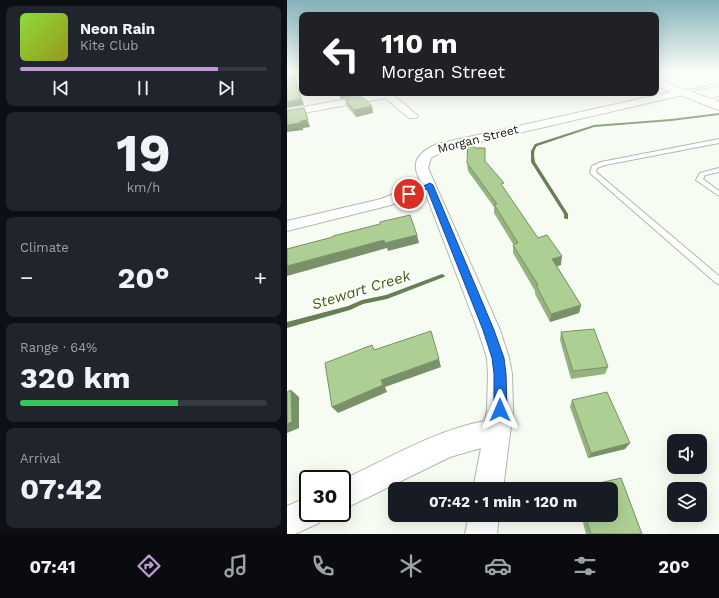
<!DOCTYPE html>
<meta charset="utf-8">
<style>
:root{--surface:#171b24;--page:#20242c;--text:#f1f3f6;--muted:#9ea1a6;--line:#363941;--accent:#bc9bd0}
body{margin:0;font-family:"Work Sans",sans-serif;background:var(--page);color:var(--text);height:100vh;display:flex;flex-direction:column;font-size:15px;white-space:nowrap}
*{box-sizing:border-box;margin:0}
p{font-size:13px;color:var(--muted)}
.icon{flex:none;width:22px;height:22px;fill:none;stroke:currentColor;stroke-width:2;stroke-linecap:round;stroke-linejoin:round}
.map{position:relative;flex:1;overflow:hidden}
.details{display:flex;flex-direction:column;gap:6px;padding:6px;background:#0d0f14;width:287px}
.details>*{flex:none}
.top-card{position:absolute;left:12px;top:12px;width:360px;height:84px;border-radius:8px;box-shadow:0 4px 16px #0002;background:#202124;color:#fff;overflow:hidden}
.controls{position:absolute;left:380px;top:434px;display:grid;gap:8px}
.controls a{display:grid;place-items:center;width:40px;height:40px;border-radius:8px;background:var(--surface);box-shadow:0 4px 16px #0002;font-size:20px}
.speed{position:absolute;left:12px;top:470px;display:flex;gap:8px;font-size:20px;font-weight:700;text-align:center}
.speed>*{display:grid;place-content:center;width:52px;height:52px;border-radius:50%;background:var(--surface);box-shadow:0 4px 16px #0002;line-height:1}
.speed .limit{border:2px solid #111;border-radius:6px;background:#fff;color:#111}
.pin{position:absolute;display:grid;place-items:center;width:34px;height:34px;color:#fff;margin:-17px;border:2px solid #fff;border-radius:50%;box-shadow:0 1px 4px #0007}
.me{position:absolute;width:44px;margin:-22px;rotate:0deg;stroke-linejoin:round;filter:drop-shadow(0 0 3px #0008)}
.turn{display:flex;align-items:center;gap:14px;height:84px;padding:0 16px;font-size:18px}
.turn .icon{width:52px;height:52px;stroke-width:2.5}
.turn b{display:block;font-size:28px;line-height:34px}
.big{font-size:30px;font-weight:700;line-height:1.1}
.details .widget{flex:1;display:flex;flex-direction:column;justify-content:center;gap:6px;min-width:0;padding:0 14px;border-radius:8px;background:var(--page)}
.details .dial{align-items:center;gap:0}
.dial b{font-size:52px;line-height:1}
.song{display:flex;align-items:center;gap:12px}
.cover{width:48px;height:48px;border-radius:6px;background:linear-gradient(135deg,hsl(90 70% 55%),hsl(60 70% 35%))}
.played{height:4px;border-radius:2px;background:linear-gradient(90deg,var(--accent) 80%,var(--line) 80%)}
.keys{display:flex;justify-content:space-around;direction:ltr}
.heat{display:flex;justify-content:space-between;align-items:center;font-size:22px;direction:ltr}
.charge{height:6px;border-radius:3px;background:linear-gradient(90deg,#34c759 64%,var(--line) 0)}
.trip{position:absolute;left:101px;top:482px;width:230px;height:40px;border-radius:8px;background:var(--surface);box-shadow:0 4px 16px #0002;font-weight:700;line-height:40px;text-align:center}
.menu{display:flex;height:64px;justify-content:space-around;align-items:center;background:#090b0e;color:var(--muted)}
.menu .icon{width:28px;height:28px}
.menu .on{color:var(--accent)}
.menu b{font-size:18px;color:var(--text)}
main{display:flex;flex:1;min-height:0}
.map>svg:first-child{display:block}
</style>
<main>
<section class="details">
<div class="widget">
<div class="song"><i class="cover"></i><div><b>Neon Rain</b><p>Kite Club</p></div></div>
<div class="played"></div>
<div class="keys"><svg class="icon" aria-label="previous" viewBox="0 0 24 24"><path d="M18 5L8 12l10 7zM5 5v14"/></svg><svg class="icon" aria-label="pause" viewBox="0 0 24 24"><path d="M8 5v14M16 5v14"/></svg><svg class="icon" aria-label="next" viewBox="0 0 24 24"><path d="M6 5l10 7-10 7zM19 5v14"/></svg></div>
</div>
<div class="widget dial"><b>19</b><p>km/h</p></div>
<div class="widget"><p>Climate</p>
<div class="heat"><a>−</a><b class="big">20°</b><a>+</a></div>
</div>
<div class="widget"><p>Range · 64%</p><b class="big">320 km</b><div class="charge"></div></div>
<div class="widget"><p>Arrival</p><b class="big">07:42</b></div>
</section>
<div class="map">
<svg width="432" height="534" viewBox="0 0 432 534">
<rect width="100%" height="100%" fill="#f6fcf2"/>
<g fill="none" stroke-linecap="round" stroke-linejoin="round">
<!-- stream -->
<path fill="#687f56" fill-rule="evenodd" d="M 432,113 L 432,115 L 384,121 L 307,127 L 250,146 C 246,151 247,156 248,162 L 281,214 L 281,219 L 279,219 L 277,218 L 277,214 L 244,162 L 244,151 L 248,144 L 307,125 L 384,119 Z
M 155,274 L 157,275 L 158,276 L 157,277 L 100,299 L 76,304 L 63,310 L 0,328 L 0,322 L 61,306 L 75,300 L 99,295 Z"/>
<defs>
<path id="service" d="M 432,83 L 432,85 L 397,93 L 395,92 Z
M 432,97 L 432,99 L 421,102 L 419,101 Z
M 432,139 L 432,143 L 318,165 L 310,168 L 309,172 L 432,276 L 432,284 L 429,283 L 303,173 L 305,166 L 314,162 Z
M 432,168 L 432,172 L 418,175 L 416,179 L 432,191 L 432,196 L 409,180 L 413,173 Z"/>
<path id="minor" d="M 387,72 L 386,74 L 369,77 L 369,73 Z
M 397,89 L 400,90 L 402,92 L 400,94 L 158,150 L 144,158 L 141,168 L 213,330 L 222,358 L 225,374 L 226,410 L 216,489 L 186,489 L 194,448 L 163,457 L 55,510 L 55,480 C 101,459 148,430 198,421 L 200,410 L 201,374 L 200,358 L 191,330 L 138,192 L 104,205 L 0,231 L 0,221 L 94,199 L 134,183 C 133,179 129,173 129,168 C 127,156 141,148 150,144 Z
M 93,93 L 104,93 L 131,116 L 130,118 L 122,118 L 98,98 L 0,116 L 0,110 Z
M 21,497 L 21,513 L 36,513 L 32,523 L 8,534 L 0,534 L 0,506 Z
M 182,515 L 212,515 L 210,534 L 178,534 Z"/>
<path id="tertiary" d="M 369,79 L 432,102 L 432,110 L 369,86 Z"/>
</defs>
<!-- service casing -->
<use href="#service" stroke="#b2b7ae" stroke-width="2"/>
<!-- minor casing -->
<use href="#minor" stroke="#b2b7ae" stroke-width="2"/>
<!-- tertiary casing -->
<use href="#tertiary" stroke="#b2b7ae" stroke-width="2"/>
<!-- service -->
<use href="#service" fill="#fff" fill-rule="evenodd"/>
<!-- minor -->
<use href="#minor" fill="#fff" fill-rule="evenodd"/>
<!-- tertiary -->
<use href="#tertiary" fill="#fff" fill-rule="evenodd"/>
</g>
<!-- wall -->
<path fill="#95b27f" d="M 49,93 L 69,93 L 70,96 L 54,99 Z
M 58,100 L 86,113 L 69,117 L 60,106 Z
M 198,161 L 251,238 L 274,265 L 270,266 L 294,305 L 292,313 L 263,322 L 248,294 L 248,291 L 226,253 L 226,244 L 207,213 L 207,207 L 181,171 L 180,163 Z
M 274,332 L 321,367 L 318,374 L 284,379 L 273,340 Z
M 285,400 L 343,443 L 338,449 L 301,458 L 283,407 Z
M 334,478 L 355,534 L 299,534 L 294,515 L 324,515 L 324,489 L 290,489 Z"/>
<!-- shaded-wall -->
<path fill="#799168" d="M 6,72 L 17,105 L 0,108 L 0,102 Z
M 60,93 L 69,93 L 70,96 L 54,99 L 53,94 Z
M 85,106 L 86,113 L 69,117 L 67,110 Z
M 17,108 L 23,127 L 16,128 L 16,130 L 0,132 L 0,125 L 14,121 Z
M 130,235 L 132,243 L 101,251 L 100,248 L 0,276 L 0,266 L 97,240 Z
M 275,256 L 274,265 L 264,268 L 265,259 Z
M 294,305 L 292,313 L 263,322 L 264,314 Z
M 152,359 L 154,367 L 98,387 L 100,392 L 51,413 L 45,407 L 94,380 Z
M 4,390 L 12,397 L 12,428 L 0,433 L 0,424 Z
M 343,443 L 338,449 L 301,458 L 304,453 Z"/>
<!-- building -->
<path fill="#adcf94" stroke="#799168" d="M 0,72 L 6,72 L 14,99 L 0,102 Z
M 52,93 L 60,93 L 53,94 Z
M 75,97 L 85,106 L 67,110 L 58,100 Z
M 17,108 L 21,120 L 14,121 L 13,123 L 0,125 L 0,111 Z
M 181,139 L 188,148 L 198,148 L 198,161 L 217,183 L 214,184 L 251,238 L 260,235 L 275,256 L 265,259 L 294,305 L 264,314 L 249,285 L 251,285 L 226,245 L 231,243 L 207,204 L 210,204 L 180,163 Z
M 123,215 L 130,235 L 98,243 L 97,240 L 0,266 L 0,249 L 46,237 L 46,236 L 93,224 L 93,222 Z
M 307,329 L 321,367 L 286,371 L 274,332 Z
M 144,331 L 152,359 L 94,380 L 96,385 L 45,407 L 38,363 L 85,345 L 87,350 Z
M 4,390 L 5,422 L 0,424 L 0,392 Z
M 320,392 L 343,443 L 304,453 L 285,400 Z
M 334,478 L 355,534 L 304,534 L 298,515 L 324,515 L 324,489 L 291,489 L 290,488 Z"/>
<!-- sky -->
<linearGradient id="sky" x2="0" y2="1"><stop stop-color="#84b2ba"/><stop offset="0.49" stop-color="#fbfef9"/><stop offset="1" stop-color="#fbfef9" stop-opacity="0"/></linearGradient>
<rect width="432" height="147" fill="url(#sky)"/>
<!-- route -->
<path fill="#1a73e8" stroke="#114b97" d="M 143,183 L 146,185 L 207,330 L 217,358 L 219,374 L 220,410 L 218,415 L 213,416 L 209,415 L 207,410 L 207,374 L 205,358 L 196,330 L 140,189 L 122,196 L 119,194 Z"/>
<g text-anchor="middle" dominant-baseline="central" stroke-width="4" stroke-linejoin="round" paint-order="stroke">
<!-- far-street labels -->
<g font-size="12" fill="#10110e" stroke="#fff">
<text transform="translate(191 139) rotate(-14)">Morgan Street</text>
</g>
<!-- water labels -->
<g font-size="15" font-style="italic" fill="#3c630f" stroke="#fff">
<text transform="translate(74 290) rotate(-17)">Stewart Creek</text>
</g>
</g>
</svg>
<div class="controls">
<a><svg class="icon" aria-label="sound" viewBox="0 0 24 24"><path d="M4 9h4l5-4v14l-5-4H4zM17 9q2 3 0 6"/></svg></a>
<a><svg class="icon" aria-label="layers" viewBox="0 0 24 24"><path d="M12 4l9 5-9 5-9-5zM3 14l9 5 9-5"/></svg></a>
</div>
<div class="speed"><div class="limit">30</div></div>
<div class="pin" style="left:122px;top:194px;background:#d93025"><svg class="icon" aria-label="arrive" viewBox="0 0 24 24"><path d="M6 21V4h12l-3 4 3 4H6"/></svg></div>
<svg class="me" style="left:213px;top:410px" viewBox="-20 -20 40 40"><path d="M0-17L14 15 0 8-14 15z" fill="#1a73e8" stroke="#fff" stroke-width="4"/></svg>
<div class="trip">07:42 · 1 min · 120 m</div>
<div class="top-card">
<div class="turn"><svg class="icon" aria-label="left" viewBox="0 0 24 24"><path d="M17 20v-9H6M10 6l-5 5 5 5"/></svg><div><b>110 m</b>Morgan Street</div></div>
</div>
</div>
</main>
<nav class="menu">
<b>07:41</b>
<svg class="icon on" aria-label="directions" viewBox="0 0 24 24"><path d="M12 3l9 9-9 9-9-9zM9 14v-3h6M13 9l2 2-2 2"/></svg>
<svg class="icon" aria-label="music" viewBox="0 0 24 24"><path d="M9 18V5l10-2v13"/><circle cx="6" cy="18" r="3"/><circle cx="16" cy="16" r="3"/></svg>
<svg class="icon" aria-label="phone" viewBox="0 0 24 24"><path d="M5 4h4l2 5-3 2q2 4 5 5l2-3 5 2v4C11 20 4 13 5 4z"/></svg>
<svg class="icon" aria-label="climate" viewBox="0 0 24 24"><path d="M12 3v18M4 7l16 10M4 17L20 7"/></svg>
<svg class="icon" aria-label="car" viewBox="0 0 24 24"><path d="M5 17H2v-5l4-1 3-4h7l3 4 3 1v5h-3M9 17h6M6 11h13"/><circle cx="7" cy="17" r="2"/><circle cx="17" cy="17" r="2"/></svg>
<svg class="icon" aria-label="filters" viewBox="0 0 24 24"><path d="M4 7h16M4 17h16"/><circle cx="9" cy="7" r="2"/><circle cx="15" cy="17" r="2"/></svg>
<b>20°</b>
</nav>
